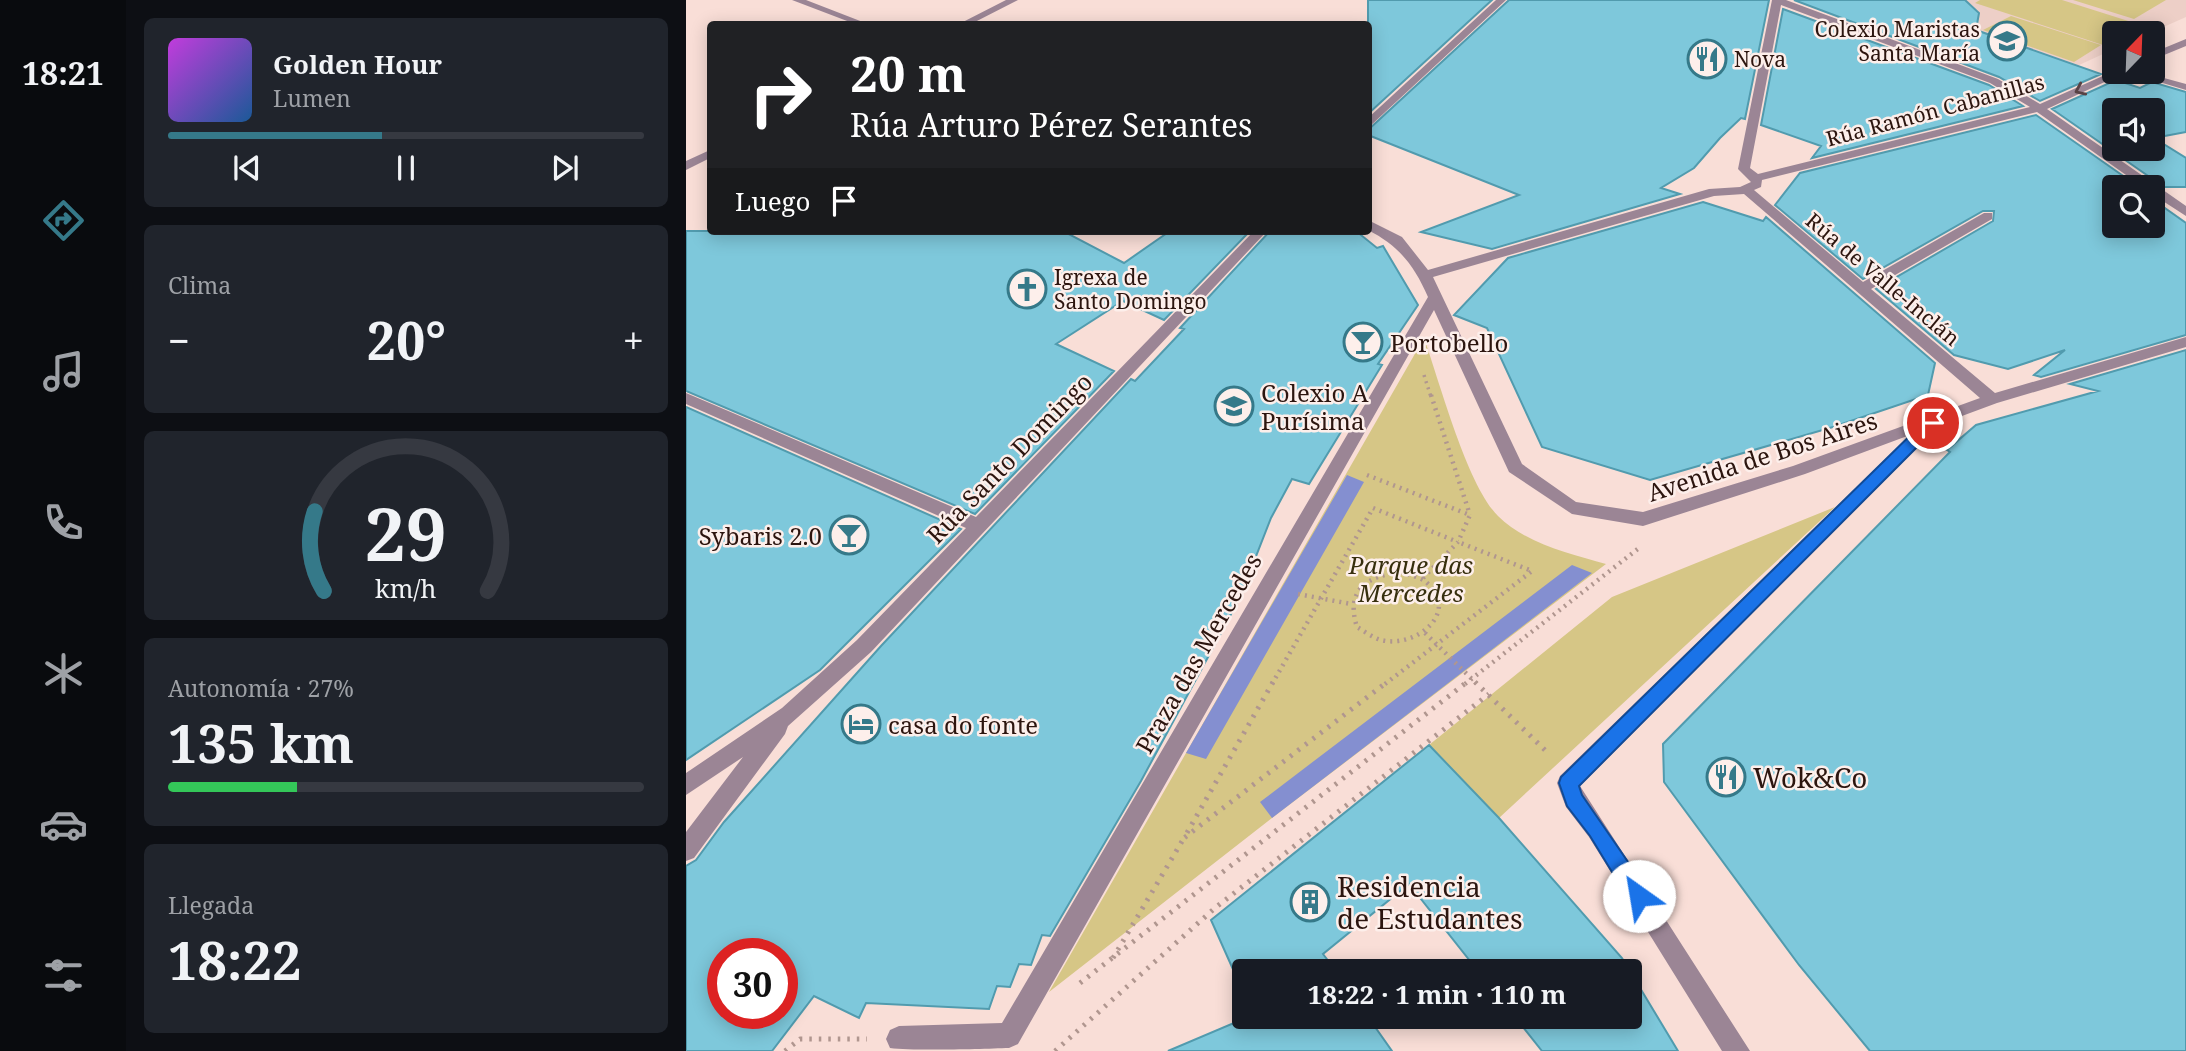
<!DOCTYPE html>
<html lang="es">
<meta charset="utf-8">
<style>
:root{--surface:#171b24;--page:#20242c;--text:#f1f3f6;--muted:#9ea1a6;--line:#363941;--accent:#357989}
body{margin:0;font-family:"Noto Serif",serif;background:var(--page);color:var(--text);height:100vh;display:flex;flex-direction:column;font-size:26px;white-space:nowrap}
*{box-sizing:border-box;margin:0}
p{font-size:23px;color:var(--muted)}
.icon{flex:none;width:38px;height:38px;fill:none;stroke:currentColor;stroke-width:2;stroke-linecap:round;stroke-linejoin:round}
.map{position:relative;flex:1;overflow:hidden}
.sheet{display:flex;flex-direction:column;gap:18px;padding:18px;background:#0d0f14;width:560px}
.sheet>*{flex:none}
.banner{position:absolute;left:21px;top:21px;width:665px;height:214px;border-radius:7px;box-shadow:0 4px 18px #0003;background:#202124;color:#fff;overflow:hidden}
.needle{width:46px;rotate:23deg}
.buttons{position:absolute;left:1416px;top:21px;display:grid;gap:14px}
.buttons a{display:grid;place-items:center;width:63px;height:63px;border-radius:7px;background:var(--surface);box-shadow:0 4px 18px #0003;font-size:35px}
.speed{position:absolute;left:21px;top:938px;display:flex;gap:14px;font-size:35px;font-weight:700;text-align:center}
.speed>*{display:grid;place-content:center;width:91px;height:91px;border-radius:50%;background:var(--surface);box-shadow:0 4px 18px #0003;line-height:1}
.speed .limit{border:10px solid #d22;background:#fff;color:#111}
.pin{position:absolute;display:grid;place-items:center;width:60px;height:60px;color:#fff;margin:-30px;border:4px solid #fff;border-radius:50%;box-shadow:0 2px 7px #0007}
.me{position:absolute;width:77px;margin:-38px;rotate:328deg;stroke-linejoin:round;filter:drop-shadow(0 0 5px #0008)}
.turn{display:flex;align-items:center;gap:24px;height:147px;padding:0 28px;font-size:32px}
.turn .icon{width:91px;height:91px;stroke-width:2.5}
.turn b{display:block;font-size:49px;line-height:60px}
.then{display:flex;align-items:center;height:66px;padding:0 28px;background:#0003;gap:14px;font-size:26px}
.big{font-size:52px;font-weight:700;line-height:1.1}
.sheet .tile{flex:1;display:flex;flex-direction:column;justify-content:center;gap:10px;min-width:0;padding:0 24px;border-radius:10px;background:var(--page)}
.sheet .dial{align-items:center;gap:0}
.dial svg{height:182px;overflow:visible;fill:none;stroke:var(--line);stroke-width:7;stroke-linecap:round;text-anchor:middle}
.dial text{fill:var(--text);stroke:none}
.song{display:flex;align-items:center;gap:21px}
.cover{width:84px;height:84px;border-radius:10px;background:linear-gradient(135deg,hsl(290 70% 55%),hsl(210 70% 35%))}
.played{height:7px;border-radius:4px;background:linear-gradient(90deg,var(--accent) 45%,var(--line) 45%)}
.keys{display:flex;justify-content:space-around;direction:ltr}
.heat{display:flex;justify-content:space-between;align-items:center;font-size:38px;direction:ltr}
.charge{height:10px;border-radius:5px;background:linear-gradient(90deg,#34c759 27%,var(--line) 0)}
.trip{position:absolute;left:546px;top:959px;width:410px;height:70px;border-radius:7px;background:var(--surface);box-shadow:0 4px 18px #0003;font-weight:700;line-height:70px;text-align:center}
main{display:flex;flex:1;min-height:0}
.dock{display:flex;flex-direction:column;width:126px;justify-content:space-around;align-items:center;background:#090b0e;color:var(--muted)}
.dock .icon{width:49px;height:49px}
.dock .current{color:var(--accent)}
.dock b{font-size:32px;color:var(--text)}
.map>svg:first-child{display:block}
</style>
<main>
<nav class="dock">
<b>18:21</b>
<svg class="icon current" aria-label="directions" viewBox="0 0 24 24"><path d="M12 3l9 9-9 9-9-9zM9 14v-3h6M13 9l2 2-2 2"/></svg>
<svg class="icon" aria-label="music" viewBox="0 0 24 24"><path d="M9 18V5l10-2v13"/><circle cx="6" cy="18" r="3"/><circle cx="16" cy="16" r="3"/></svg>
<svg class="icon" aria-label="phone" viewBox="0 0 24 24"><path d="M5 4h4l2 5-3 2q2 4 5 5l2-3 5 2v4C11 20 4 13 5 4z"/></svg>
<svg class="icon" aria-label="climate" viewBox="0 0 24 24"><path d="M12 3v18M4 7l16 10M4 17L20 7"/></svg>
<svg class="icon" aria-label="car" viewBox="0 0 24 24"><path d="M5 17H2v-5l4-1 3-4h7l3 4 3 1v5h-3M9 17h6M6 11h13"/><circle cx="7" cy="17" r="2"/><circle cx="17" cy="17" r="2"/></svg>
<svg class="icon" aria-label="filters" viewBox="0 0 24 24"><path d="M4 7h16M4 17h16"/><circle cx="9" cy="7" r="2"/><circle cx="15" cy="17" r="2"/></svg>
</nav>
<section class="sheet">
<div class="tile">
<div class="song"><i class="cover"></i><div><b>Golden Hour</b><p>Lumen</p></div></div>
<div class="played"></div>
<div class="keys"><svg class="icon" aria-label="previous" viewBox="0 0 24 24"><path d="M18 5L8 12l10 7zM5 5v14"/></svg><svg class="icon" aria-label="pause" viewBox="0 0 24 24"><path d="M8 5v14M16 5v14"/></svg><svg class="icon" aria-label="next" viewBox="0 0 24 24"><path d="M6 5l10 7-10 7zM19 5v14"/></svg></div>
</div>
<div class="tile"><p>Clima</p>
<div class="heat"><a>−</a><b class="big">20°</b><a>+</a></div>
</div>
<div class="tile dial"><svg viewBox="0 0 100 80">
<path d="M14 69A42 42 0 1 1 86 69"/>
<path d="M14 69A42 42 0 0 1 10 34" stroke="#357989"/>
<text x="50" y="56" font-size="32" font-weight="700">29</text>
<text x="50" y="72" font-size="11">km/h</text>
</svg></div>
<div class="tile"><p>Autonomía · 27%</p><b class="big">135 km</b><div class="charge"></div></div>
<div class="tile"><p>Llegada</p><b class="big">18:22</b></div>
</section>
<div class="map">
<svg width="1500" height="1051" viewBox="0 0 1500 1051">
<rect width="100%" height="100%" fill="#f9ded7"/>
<!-- built -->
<path fill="#edcfc7" d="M 1129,0 L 1500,0 L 1500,17 L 1464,33 L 1428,33 L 1428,49 L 1356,82 L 1317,80 L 1135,11 Z"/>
<!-- green -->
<path fill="#d6c686" d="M 1294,0 L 1376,0 L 1455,25 L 1441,33 L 1428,33 L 1428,41 L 1420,46 L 1289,3 Z
M 1387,0 L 1480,0 L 1448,19 Z
M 1325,16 L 1415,45 L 1388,62 L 1297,30 Z
M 738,338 C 754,383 781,485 812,516 C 839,543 884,554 920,564 L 586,818 L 363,992 Z
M 1149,507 L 813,818 L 743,745 L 926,597 Z"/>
<!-- water -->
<path fill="#848fd0" d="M 661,475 L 678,482 L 520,759 L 500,753 Z
M 886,565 L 906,573 L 586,818 L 574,802 Z"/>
<!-- building -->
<path fill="#7ec8db" stroke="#519bae" stroke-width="2" fill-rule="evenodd" d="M 682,0 L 806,0 L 682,114 Z
M 823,0 L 1083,0 L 1059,119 L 1055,118 L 1034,138 L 1008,168 L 975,188 L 994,194 L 806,249 L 735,232 L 833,195 L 682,135 L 682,130 Z
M 1108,0 L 1279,0 L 1293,13 L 1290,30 L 1415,74 L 1354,101 L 1313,77 Z
M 1097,9 L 1303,85 L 1337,106 L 1126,158 L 1135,146 L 1075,125 Z
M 1430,80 L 1454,88 L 1466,82 L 1500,92 L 1500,132 L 1468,138 L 1500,158 L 1500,187 L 1478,187 L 1366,109 ZM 1428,110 L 1466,110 L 1466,149 L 1428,149 Z
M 1350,115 L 1453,187 L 1428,187 L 1428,226 L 1466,226 L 1466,199 L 1500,223 L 1500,335 L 1355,377 L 1348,375 L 1379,350 L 1322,369 L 1268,355 L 1190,289 L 1307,221 L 1308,211 L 1297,211 L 1177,279 L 1089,205 L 1114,173 Z
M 1017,202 L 1077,221 L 1080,217 L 1249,363 L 1242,395 L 1147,427 L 964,480 L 856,447 L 801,328 L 768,315 L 822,258 Z
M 0,231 L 377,231 L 438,263 L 484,231 L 564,231 L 478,320 L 437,301 L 370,344 L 428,371 L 289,514 L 0,391 Z
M 584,231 L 670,231 L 691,248 L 697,246 L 732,305 L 692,364 L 696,365 L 623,484 L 606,479 L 585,518 L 556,592 L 541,622 L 455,781 L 364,936 L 356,935 L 345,965 L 333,964 L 324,987 L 311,986 L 303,1009 L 180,1003 L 173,1018 L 128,996 L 86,1051 L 0,1051 L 0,866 L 10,860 L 38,822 L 195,646 L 445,379 L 449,381 L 498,329 L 494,328 ZM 37,954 L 96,954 L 96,1013 L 37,1013 Z
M 1500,350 L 1500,1051 L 1184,1051 L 1113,965 L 978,782 L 977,744 L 1264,452 L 1261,450 L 1290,425 L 1412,391 L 1384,384 Z
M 0,407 L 275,529 L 134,670 L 0,760 Z
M 743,745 L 813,818 L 936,958 L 992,1051 L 856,1051 L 829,1017 L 943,1017 L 943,971 L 792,971 L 723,884 L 637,954 L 650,971 L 558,971 L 558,994 L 525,920 Z
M 562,1017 L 682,1017 L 706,1051 L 482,1051 Z"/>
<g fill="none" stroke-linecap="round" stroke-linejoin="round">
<!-- path-far2 -->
<path stroke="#b0968f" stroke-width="3.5" stroke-dasharray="2 4.5" stroke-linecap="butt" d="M 738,375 L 745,397"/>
<!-- path-far1 -->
<path stroke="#b0968f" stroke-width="4.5" stroke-dasharray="2 5" stroke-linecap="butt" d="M 745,395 L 784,515
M 681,475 L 784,515 L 772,542
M 715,572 C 723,575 734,577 740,582 C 776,612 729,649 695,640 C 687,638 678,631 671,627 C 659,590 681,576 715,572 Z
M 737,578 L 772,542
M 612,594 L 665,604
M 739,633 L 791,684
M 586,684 L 687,508 L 772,542
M 699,684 L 846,571 L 772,542
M 779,684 L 953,548"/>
<!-- path -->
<path stroke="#b0968f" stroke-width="5" stroke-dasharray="2.5 7" stroke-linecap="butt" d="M 587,682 L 498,838 L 701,682
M 789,682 L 863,754
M 427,958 L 498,838
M 394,983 L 781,682
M 99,1051 L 114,1039 L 181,1039
M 369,1051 L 529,908 L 803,694"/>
<!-- street -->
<path fill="#9b8595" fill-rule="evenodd" d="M 106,0 L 120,0 L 182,24 L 169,24 Z
M 320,0 L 332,0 L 285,24 L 273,24 Z
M 810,0 L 820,0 L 682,128 L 682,118 Z
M 1086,0 L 1100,0 L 1312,79 L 1354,104 L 1428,71 L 1456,72 L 1500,84 L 1500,90 L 1440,72 L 1361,109 L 1500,206 L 1500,216 L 1466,194 L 1466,187 L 1457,187 L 1351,112 L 1076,180 L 1075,187 L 1068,190 L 1177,282 L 1298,213 L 1306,213 L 1306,219 L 1185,289 L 1309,393 L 1500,337 L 1500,347 L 1311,403 L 1249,426 L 1248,431 L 894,786 L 1064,1051 L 1036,1051 L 903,837 L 880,807 L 871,783 L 874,776 L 1224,435 L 1119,474 L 957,526 L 886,514 L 823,472 L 748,310 L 332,1044 L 323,1048 C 295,1049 227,1051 204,1048 L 200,1039 L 204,1030 L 213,1026 L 316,1023 L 742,297 C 728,265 713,246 682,230 L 682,220 L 716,237 L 742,270 L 1023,189 L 1054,187 L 1065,182 L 1052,169 ZM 1095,5 L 1304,83 L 1344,107 L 1072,174 L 1064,168 ZM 1058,194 L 1294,398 L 1107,466 L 957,512 L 890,502 L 836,464 L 747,277 L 1028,196 Z
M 1500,39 L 1500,46 L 1466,60 L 1466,53 Z
M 24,150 L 24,158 L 0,170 L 0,161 Z
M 568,231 L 581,231 L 185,652 L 102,726 L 99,734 L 8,858 L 0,861 L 0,832 L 57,757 L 0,795 L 0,773 L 96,708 L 171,640 L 280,528 L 0,404 L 0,393 L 290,517 Z"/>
</g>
<!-- one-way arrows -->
<defs><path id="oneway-chevron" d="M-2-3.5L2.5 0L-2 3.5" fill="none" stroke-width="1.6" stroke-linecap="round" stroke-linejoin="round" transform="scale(1.75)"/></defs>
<use stroke="#584245" href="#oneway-chevron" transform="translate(1394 90) rotate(156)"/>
<!-- route -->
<path fill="#1a73e8" stroke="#114b97" stroke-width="2" d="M 1247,418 L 1252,419 L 1252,426 L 893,786 L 896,795 L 960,888 L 963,896 L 960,903 L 953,906 L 945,903 L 904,836 L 881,806 L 873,783 L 875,777 L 1241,419 Z"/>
<!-- icons -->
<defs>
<symbol id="school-ring" viewBox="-11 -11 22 22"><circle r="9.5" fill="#fdefeb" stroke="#357989" stroke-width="1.5"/><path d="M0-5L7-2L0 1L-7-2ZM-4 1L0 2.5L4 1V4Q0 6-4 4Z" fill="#357989"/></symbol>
<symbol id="restaurant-ring" viewBox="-11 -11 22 22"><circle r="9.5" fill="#fdefeb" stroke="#357989" stroke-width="1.5"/><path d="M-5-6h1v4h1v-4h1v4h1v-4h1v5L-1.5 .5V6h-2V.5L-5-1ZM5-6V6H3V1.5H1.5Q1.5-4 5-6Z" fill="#357989"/></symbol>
<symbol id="church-ring" viewBox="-11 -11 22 22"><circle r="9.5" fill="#fdefeb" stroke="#357989" stroke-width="1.5"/><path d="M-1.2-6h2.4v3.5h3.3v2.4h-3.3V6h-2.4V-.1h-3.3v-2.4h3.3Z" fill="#357989"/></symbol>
<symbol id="bar-ring" viewBox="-11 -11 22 22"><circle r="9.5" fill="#fdefeb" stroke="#357989" stroke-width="1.5"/><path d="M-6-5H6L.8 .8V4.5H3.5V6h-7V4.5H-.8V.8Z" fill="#357989"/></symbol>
<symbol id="hotel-ring" viewBox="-11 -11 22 22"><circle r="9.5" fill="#fdefeb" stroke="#357989" stroke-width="1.5"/><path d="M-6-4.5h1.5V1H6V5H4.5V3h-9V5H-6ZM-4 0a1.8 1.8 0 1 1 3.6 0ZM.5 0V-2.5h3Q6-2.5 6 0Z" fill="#357989"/></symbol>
<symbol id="building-ring" viewBox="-11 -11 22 22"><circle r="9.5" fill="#fdefeb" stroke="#357989" stroke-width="1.5"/><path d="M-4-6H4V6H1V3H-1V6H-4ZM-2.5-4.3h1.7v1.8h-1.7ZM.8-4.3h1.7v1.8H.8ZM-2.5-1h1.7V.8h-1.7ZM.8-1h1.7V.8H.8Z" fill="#357989"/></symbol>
</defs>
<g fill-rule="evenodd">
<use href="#school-ring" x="1299" y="19" width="44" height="44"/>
<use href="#restaurant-ring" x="999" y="37" width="44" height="44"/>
<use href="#church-ring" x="319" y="267" width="44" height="44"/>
<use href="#bar-ring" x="655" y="320" width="44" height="44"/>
<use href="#school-ring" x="526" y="384" width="44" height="44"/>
<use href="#bar-ring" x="141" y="513" width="44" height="44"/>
<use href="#hotel-ring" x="153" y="702" width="44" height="44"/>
<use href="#restaurant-ring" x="1018" y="755" width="44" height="44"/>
<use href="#building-ring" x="602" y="880" width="44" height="44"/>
</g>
<g text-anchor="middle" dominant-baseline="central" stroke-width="5" stroke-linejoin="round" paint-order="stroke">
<!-- far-poi labels -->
<g font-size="21" fill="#2c150f" stroke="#fdefeb" text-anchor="start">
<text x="1294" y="29" text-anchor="end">Colexio Maristas<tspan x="1294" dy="24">Santa María</tspan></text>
<text x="1048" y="59">Nova</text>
<text x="368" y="277">Igrexa de<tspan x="368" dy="24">Santo Domingo</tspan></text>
</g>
<!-- far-street labels -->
<g font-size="21" fill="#2c150f" stroke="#fdefeb">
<text transform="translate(1249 110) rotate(-15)">Rúa Ramón Cabanillas</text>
<text transform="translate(1197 279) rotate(40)">Rúa de Valle-Inclán</text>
</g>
<!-- poi labels -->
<g font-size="24" fill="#2c150f" stroke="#fdefeb" text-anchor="start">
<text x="704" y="342">Portobello</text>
<text x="575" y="392">Colexio A<tspan x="575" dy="28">Purísima</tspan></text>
<text x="136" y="535" text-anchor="end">Sybaris 2.0</text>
<text x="202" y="724">casa do fonte</text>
</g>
<!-- street labels -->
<g font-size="24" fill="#2c150f" stroke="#fdefeb">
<text transform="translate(1076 456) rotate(-18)">Avenida de Bos Aires</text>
<text transform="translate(323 458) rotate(-46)">Rúa Santo Domingo</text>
<text transform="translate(512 653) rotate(-60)">Praza das Mercedes</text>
</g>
<!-- park labels -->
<g font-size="24" font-style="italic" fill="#372f0e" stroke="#fdefeb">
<text x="725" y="564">Parque das<tspan x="725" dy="28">Mercedes</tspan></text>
</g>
<!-- near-poi labels -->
<g font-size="28" fill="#2c150f" stroke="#fdefeb" text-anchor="start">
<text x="1067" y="777">Wok&amp;Co</text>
<text x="651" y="886">Residencia<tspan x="651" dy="32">de Estudantes</tspan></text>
</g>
</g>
</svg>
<div class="buttons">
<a><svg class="needle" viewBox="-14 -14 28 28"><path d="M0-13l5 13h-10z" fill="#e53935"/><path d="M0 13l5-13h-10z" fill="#9ea1a6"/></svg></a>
<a><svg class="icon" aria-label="sound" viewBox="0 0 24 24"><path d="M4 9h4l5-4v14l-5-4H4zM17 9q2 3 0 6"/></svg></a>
<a><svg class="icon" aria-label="search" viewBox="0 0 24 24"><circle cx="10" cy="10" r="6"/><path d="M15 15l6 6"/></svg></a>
</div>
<div class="speed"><div class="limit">30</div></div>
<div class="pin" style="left:1247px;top:423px;background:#d93025"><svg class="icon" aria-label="arrive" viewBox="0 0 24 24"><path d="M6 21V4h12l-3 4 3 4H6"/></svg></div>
<svg class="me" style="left:953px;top:896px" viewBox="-20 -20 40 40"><circle r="19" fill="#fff"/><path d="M0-13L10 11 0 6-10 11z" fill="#1a73e8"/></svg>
<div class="trip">18:22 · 1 min · 110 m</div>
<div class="banner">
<div class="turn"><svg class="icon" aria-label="right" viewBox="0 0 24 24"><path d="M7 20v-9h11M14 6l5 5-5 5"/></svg><div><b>20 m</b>Rúa Arturo Pérez Serantes</div></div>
<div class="then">Luego<svg class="icon" aria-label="arrive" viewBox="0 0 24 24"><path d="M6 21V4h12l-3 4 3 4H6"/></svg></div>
</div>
</div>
</main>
